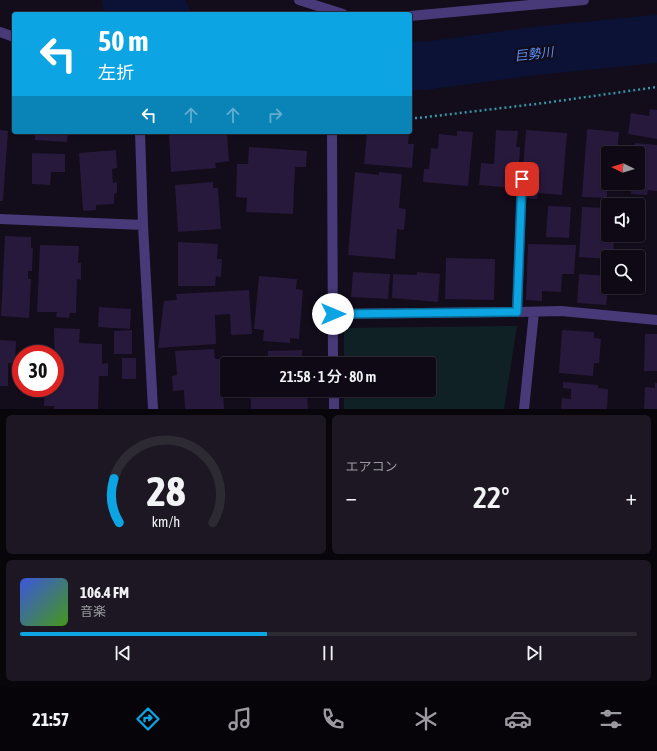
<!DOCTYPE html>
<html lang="ja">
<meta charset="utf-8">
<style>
:root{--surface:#0e0914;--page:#1c1722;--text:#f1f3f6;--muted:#9b9aa0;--line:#2e2a34;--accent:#0da4e4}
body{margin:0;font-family:"Asap Condensed","Noto Sans JP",sans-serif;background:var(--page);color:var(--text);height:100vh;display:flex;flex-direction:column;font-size:15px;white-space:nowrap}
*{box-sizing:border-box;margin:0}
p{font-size:13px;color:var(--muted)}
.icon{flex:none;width:22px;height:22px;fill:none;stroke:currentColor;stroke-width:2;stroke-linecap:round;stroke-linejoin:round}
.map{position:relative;height:409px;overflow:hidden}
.panel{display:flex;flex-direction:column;gap:6px;padding:6px;background:#08050b;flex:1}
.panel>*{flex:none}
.banner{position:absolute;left:12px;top:12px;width:400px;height:122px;border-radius:4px;box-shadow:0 1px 3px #0004,0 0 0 1px var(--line);background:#0da4e4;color:#fff;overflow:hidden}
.needle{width:26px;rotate:275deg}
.controls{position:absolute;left:601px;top:146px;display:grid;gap:8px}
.controls a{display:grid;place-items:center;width:44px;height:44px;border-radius:4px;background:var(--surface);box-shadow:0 1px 3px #0004,0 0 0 1px var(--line);font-size:20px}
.speed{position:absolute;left:12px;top:345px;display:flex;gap:8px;font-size:20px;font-weight:700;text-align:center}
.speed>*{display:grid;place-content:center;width:52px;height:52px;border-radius:50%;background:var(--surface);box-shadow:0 1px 3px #0004,0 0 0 1px var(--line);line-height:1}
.speed .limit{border:6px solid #d22;background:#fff;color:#111}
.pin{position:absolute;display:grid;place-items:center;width:34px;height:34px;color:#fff;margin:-17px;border-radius:8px;box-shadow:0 2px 6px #0006}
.me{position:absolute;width:44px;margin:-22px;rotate:90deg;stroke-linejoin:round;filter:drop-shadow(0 0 3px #0008)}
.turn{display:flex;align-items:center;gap:14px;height:84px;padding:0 20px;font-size:18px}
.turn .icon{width:52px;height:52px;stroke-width:2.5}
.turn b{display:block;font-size:28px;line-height:34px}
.lanes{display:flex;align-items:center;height:38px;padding:0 20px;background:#0003;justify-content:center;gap:20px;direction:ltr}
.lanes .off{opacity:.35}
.big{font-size:30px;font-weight:600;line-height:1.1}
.panel .tile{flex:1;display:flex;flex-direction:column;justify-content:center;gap:6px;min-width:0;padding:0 14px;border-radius:6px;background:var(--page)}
.panel .dial{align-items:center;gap:0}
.dial svg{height:104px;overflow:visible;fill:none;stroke:var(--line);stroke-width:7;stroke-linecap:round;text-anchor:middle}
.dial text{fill:var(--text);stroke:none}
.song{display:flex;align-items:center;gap:12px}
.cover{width:48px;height:48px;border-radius:6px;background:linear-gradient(135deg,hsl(230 70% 55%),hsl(100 70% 35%))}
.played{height:4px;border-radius:2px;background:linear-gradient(90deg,var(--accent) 40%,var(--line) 40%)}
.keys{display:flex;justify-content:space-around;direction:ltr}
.heat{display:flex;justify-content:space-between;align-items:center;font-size:22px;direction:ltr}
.panel .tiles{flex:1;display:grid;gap:6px;grid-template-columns:1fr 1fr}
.tile:last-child{grid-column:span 2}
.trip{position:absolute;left:220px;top:357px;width:216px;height:40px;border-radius:4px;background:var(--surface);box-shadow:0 1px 3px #0004,0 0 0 1px var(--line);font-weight:600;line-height:40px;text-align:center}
.dock{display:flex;height:64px;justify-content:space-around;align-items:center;background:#060408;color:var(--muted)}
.dock .icon{width:28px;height:28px}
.dock .active{color:var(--accent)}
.dock b{font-size:18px;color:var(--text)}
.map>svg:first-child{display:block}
</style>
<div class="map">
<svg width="657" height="409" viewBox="0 0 657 409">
<rect width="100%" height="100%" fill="#120c1b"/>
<!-- green -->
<path fill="#102125" d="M 517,326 L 504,409 L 344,409 L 344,390 L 429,390 L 429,364 L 344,364 L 344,328 Z"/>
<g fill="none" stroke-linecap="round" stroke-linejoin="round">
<!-- river -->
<path stroke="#0b1235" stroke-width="48" d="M 126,0 L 166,14
M 410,65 L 424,66 L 535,51 L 657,39"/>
</g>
<!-- building -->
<path fill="#27193b" d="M 650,109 L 657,110 L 657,139 L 628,134 L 631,113 L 649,116 Z
M 587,129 L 619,132 L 617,153 L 608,153 L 607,198 L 582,197 Z
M 0,130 L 8,131 L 3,201 L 0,201 Z
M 496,130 L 518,131 L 516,147 L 520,147 L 519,166 L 515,165 L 514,188 L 479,185 L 481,163 L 494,164 Z
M 526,130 L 567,133 L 562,195 L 538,193 L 537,199 L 526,198 L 521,192 Z
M 457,131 L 473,132 L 468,186 L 423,182 L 424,169 L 429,169 L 431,148 L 438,149 L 439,134 L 457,136 Z
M 35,132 L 68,132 L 67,142 L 35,140 Z
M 184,132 L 227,132 L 229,161 L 215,163 L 216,168 L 171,172 L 169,133 Z
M 367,132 L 409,132 L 408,144 L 414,144 L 412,168 L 364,164 Z
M 635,143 L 657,145 L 657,191 L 648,190 L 647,195 L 631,194 L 632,183 L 638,183 L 638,153 L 634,153 Z
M 249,147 L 307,151 L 306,167 L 295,167 L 293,214 L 246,212 L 247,198 L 236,197 L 237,164 L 248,164 Z
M 116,150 L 117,168 L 112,169 L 113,183 L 117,182 L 117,193 L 114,194 L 114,204 L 96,205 L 96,210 L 83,211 L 79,153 Z
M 32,153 L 65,154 L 65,172 L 51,172 L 50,185 L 32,184 Z
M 355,172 L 379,175 L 379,172 L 402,174 L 399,208 L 406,209 L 404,230 L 397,229 L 395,259 L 348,255 Z
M 213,182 L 213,188 L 218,188 L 221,229 L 178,232 L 175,185 Z
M 548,206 L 571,207 L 569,238 L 546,237 Z
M 582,207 L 608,208 L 608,235 L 625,235 L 625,239 L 614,239 L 613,257 L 608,257 L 608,259 L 579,257 Z
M 5,236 L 31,237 L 31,248 L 33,248 L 32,271 L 28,271 L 28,279 L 31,279 L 29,318 L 1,316 Z
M 178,242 L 218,244 L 217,259 L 222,259 L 221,277 L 216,276 L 215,286 L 178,286 Z
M 528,244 L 576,245 L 574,274 L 562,274 L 561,292 L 542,291 L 542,301 L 526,300 Z
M 40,245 L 79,246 L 78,263 L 81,263 L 81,280 L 77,279 L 76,313 L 70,313 L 69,318 L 56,317 L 57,312 L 37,312 Z
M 446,258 L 495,259 L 494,300 L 445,299 Z
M 353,272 L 390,274 L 388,299 L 351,297 Z
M 417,272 L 440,274 L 438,302 L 392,298 L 393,274 L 417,275 Z
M 579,274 L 608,276 L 608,287 L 615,287 L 614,289 L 608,289 L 606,305 L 577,303 Z
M 259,276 L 297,279 L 296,289 L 303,290 L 299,339 L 290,338 L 290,343 L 263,341 L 264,330 L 254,329 Z
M 249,290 L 252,334 L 231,335 L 230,314 L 215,315 L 216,344 L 158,348 L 164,301 L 177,300 L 176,294 Z
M 99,307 L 131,309 L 130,329 L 98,327 Z
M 54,328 L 80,329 L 79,343 L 102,344 L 102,364 L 108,363 L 108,376 L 99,376 L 98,409 L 54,409 L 54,406 L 44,406 L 45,388 L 55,388 Z
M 132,330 L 132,354 L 114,354 L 114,331 Z
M 562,330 L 594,332 L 594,338 L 601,339 L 599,363 L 594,363 L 593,376 L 559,373 Z
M 645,334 L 657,334 L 657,371 L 644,371 Z
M 0,340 L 16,341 L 15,363 L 8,363 L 8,386 L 0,386 Z
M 214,349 L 215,359 L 221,359 L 224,409 L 185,409 L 184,390 L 173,391 L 172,376 L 177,375 L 175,351 Z
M 302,350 L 302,364 L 252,364 L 252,357 L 268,357 L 268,351 Z
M 122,358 L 136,358 L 136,379 L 122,379 Z
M 563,382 L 598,385 L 598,388 L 608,389 L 607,409 L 561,409 L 562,398 L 571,399 L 571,389 L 563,388 Z
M 655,383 L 657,383 L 657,409 L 644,409 L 645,387 L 655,388 Z
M 22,388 L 41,388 L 41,394 L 22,394 Z
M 250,390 L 293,390 L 293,396 L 307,395 L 308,409 L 251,409 Z"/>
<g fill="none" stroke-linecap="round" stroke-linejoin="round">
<!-- path -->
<path stroke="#3396a6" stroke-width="2.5" stroke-dasharray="2 3" stroke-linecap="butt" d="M 410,118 L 418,118 L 544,103 L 657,87"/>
<!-- minor -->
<path stroke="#483a78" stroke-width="10" d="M 299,0 L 343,14
M 410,16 L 584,0
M 0,32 L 14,37
M 140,132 L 143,225 L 153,409
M 332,132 L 333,364
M 0,219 L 143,225
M 517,312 L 522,179
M 333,314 L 517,312 L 561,311 L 657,320
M 334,390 L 334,409
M 524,409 L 534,312"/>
</g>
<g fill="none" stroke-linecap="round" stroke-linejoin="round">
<defs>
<path id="route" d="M 333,314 L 517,312 L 522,179"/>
</defs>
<!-- route casing -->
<use href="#route" stroke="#086b94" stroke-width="10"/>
<!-- route -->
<use href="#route" stroke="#0da4e4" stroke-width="7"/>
</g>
<g text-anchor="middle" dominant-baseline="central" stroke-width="4" stroke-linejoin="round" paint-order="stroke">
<!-- water labels -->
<g font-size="13" font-style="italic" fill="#5d91f6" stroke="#120c1b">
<text transform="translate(534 54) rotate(-7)">巨勢川</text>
</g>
</g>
</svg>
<div class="controls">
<a><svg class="needle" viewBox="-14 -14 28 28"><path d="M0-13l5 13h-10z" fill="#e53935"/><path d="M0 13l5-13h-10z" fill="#9b9aa0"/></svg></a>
<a><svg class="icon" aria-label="sound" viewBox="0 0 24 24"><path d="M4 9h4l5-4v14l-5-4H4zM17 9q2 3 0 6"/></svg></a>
<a><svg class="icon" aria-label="search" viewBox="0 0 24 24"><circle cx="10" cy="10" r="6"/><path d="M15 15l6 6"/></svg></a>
</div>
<div class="speed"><div class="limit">30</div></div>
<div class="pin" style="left:522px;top:179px;background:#d93025"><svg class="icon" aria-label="arrive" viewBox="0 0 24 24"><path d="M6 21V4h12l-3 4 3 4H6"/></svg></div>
<svg class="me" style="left:333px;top:314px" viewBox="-20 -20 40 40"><circle r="19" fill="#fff"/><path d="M0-13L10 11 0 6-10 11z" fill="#0da4e4"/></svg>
<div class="trip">21:58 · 1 分 · 80 m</div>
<div class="banner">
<div class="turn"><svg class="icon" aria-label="left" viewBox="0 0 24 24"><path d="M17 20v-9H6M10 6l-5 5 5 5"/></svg><div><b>50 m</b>左折</div></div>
<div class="lanes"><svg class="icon" aria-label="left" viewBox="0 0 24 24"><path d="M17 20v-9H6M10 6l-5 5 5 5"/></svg><svg class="icon off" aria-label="ahead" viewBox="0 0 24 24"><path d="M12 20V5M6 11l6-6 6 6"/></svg><svg class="icon off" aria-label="ahead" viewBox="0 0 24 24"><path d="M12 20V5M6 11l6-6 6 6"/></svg><svg class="icon off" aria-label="right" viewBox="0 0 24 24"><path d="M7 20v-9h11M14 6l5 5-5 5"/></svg></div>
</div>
</div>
<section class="panel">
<div class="tiles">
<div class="tile dial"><svg viewBox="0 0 100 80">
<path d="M14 69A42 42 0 1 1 86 69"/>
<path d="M14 69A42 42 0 0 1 10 35" stroke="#0da4e4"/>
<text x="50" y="56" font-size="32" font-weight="700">28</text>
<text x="50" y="72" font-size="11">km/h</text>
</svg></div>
<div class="tile"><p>エアコン</p>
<div class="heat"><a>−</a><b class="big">22°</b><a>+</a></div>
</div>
<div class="tile">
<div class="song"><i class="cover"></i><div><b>106.4 FM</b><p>音楽</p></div></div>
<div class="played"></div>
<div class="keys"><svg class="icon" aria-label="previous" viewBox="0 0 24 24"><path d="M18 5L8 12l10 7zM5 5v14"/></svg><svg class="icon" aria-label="pause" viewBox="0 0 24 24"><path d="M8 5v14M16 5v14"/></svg><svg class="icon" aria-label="next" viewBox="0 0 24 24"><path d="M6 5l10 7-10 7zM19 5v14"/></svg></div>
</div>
</div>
</section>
<nav class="dock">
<b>21:57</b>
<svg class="icon active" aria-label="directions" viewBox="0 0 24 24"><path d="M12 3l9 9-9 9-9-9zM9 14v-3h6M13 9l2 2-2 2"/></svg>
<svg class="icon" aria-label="music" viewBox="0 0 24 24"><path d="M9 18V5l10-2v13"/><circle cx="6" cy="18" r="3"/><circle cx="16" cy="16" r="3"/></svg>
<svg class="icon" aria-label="phone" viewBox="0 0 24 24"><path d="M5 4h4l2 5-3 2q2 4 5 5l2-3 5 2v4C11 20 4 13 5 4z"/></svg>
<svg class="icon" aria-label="climate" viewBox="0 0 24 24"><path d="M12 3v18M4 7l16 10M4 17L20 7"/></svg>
<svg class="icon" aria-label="car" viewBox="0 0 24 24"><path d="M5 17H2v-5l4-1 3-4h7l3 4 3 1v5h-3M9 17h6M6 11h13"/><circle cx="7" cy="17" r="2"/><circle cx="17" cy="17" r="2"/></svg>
<svg class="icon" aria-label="filters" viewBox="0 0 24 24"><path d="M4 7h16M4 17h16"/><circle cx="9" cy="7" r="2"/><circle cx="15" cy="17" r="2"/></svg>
</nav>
